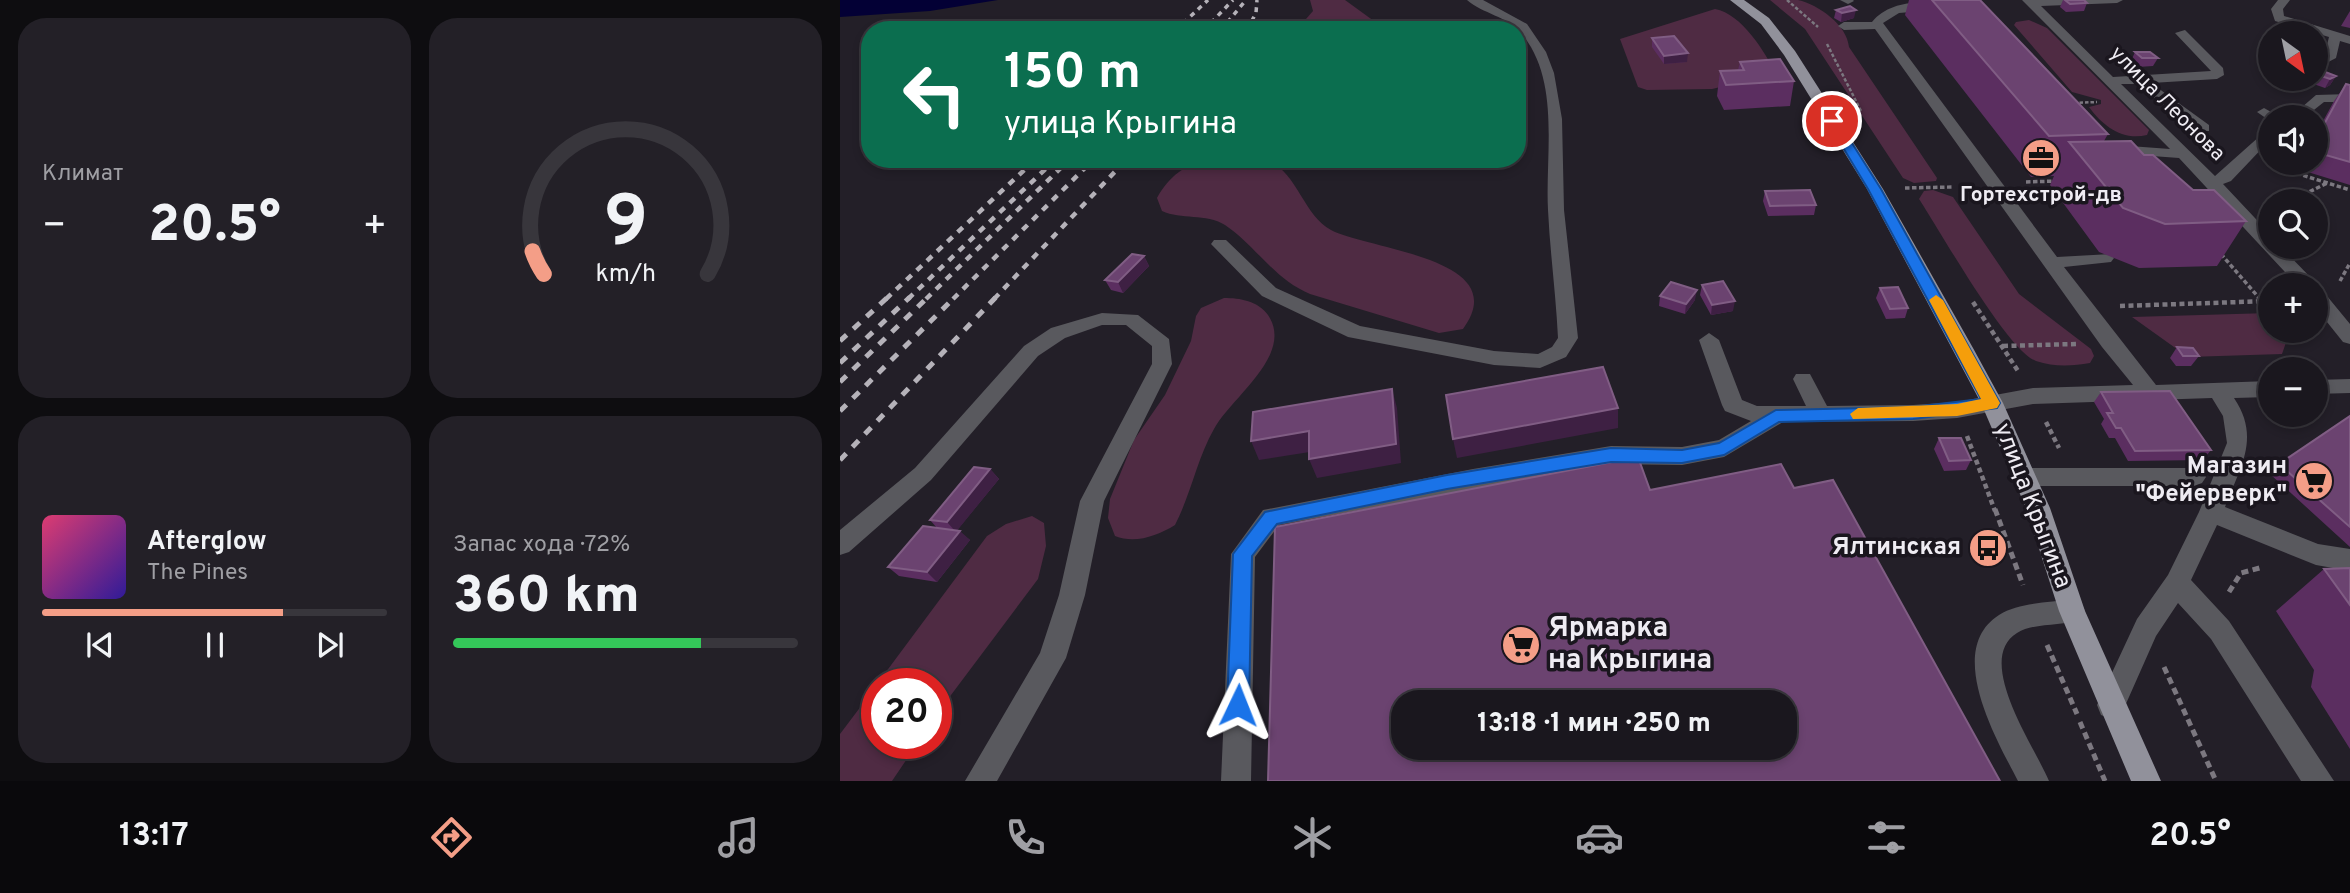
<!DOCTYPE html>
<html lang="ru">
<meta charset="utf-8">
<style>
:root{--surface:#1a171e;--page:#232027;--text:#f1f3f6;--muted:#9f9fa4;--line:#38363c;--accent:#f49e87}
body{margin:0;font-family:Overpass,sans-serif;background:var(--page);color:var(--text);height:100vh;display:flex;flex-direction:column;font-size:26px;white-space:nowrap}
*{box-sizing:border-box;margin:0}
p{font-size:23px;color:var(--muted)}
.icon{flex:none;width:38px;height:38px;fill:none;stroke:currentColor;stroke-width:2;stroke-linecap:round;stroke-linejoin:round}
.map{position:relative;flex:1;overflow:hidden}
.drawer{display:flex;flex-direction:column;gap:18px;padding:18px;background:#0e0d10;width:840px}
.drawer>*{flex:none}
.top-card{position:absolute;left:21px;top:21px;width:665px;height:147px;border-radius:28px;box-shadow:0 4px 10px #0003,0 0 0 2px var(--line);background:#0b6e4f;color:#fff;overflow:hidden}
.needle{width:46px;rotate:147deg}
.buttons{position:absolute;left:1418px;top:21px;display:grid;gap:14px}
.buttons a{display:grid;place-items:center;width:70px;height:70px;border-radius:50%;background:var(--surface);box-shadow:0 4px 10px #0003,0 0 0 2px var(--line);font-size:35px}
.speed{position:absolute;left:21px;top:668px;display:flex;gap:14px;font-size:35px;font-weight:700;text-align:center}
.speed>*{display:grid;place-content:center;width:91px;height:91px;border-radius:50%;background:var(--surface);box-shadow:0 4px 10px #0003,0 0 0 2px var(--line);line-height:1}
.speed .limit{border:10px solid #d22;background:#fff;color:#111}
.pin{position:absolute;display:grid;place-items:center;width:60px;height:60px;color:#fff;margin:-30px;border:4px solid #fff;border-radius:50%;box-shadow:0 2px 7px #0007}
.me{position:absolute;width:77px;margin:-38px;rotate:2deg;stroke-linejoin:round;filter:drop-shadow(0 0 5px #0008)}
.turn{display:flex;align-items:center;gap:24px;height:147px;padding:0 28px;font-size:32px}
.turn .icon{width:91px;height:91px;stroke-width:2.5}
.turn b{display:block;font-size:49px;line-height:60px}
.big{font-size:52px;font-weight:800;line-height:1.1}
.drawer .widget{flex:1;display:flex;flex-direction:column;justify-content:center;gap:10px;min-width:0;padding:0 24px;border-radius:28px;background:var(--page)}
.drawer .dial{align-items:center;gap:0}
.dial svg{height:182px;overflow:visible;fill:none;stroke:var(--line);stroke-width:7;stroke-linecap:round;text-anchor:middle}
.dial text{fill:var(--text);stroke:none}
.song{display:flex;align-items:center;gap:21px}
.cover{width:84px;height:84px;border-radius:10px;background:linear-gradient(135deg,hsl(340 70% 55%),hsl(250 70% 35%))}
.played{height:7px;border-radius:4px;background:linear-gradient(90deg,var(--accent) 70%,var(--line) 70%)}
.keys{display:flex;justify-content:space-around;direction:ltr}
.heat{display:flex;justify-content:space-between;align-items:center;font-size:38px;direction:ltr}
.charge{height:10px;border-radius:5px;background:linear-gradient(90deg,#34c759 72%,var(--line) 0)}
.drawer .tiles{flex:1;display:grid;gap:18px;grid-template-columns:repeat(2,1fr)}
.trip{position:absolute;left:551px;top:690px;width:406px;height:70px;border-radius:28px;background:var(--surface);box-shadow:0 4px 10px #0003,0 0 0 2px var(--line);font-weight:800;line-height:70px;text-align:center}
.tabs{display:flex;height:112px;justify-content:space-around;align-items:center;background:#0a090c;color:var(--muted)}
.tabs .icon{width:49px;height:49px}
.tabs .current{color:var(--accent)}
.tabs b{font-size:32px;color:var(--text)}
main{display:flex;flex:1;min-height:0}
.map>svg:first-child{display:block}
</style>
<main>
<section class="drawer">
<div class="tiles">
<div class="widget"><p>Климат</p>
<div class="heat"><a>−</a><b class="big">20.5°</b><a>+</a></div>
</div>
<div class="widget dial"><svg viewBox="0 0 100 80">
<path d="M14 69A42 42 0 1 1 86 69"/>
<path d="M14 69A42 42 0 0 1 9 59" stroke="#f49e87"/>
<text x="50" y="56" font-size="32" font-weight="700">9</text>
<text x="50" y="72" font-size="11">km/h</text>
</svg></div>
<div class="widget">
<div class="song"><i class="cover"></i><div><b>Afterglow</b><p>The Pines</p></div></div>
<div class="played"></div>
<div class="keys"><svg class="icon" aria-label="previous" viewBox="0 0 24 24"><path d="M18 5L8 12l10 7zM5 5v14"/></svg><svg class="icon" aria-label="pause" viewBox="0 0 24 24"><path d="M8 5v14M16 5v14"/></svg><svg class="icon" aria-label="next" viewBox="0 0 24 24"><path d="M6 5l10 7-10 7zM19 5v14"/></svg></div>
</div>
<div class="widget"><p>Запас хода · 72%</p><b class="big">360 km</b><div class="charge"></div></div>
</div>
</section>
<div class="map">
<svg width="1510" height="781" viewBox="0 0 1510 781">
<rect width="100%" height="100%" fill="#231f28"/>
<!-- green -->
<path fill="#4f2b43" d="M 470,0 L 505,0 L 538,24 L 537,30 L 445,30 L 466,19 L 473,11 Z
M 930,0 C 939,0 950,0 958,0 C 979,5 1007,25 1009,47 L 1097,178 L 1096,181 L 1074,183 L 1063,178 L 965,29 Z
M 875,9 C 902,14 925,52 936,74 L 872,89 L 807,90 L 798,87 L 780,39 Z
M 1189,20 L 1207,28 L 1309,130 L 1307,135 C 1282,141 1263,126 1249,107 L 1261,104 L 1261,100 L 1232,92 L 1174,25 L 1176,22 Z
M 368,159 C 385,159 406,156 422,159 C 456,166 462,215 491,230 C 529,250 675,258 623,329 L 599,333 L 470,294 C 434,279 416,246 385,225 C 366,213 341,220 322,211 L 317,198 C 330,175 344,166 368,159 Z
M 1093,190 L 1113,197 L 1179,294 L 1251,349 L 1254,356 L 1250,363 C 1232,366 1214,367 1196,361 C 1168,352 1099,229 1079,199 L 1084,191 Z
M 384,298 C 400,298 418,301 428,315 C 455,355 390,398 374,429 C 357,459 351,494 335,525 C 317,536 295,544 275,536 L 268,518 L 270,499 L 294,440 L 325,395 L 351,341 L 356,316 L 361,308 Z
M 1430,313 L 1430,331 L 1450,331 L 1442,354 L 1348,357 L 1292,317 Z
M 192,516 L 204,523 L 206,546 L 198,579 L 96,715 L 96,684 L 37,684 L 147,536 L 166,524 Z
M 37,685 L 37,744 L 77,744 L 52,781 L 0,781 L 0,734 Z"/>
<!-- water -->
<path fill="#030035" d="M 0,0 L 158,0 L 90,11 L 0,17 Z"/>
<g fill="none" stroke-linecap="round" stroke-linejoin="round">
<!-- path-far3 -->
<path stroke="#7c7880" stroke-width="2.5" stroke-dasharray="3.5 2" stroke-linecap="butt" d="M 947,0 L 978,27
M 987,44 L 1021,111
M 1234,103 L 1257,102"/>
<!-- path-far2 -->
<path stroke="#7c7880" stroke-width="3.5" stroke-dasharray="4.5 2.5" stroke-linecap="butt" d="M 1445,163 L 1442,167 L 1449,171 L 1510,190
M 1186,182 L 1216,181
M 1065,188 L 1113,187
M 1451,201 L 1487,183
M 1381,254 L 1420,299
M 1500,281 L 1510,263"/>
<!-- path-far1 -->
<path stroke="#7c7880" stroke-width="4.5" stroke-dasharray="5 3.5" stroke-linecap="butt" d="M 1418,297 L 1422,301
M 1133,302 L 1178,371
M 1280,306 L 1430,301
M 1163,346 L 1236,344
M 1206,422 L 1219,448
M 1127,436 L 1155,511"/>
<!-- path -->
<path stroke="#7c7880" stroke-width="5" stroke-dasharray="7 4.5" stroke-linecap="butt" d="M 1155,509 L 1183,585
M 1389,592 L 1401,573 L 1423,567
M 1207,645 L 1237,714
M 1324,667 L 1376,781
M 1240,722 L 1265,781"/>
<!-- minor -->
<path fill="#59595e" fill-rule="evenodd" d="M 627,0 L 643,0 L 687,24 L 706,52 L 714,73 L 722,119 L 724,210 L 738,338 L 726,357 L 700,368 L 654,365 L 508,337 L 422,296 L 371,244 L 374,240 L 386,240 L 436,288 L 520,326 L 654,351 L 698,354 L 712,347 L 718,338 C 716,295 710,252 708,210 C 705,154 721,80 681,33 C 667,16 643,14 627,0 Z
M 1000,0 L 1013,0 L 1014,1 L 1008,4 Z
M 1182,0 L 1283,0 L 1277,3 L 1201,6 L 1273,77 L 1371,71 L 1335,33 L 1345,30 L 1383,68 L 1384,75 L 1377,79 L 1311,83 L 1369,125 L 1369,131 L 1359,131 L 1295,84 L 1281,84 L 1375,176 L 1430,127 L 1430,140 L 1391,181 L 1383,184 L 1430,234 L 1430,247 L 1441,247 L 1474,281 L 1476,285 L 1475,286 L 1457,285 L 1339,158 L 1271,153 L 1268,150 L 1276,145 L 1330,149 Z
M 1438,0 L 1450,0 L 1443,9 L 1444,16 L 1510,36 L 1510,44 L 1500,41 L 1496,58 L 1475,69 L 1475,59 L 1485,53 L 1489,37 L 1435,21 L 1431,9 Z
M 1098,4 L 1098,8 L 1094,10 L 1059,13 L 1043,23 L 1217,257 L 1271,254 L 1274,258 L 1271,262 L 1224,267 L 1316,385 L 1430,381 L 1430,397 L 1394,398 C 1421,438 1400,467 1385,507 L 1478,544 L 1510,549 L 1510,571 L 1476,565 L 1377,525 L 1351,580 L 1389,621 L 1494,781 L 1461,781 L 1371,639 L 1338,603 L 1316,636 L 1281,715 L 1271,719 L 1261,715 L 1257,705 L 1297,619 L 1328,575 L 1359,512 L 1387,443 L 1383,416 L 1372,398 L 1193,404 L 1117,418 L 1073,421 L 943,422 L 884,457 L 842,465 L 771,464 L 439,525 L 415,557 L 411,781 L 381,781 L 391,554 L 423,510 L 633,469 L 771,446 L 842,447 L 879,440 L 911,421 L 885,411 L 882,405 L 859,340 L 869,333 L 879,340 L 902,400 L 917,406 L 966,406 L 953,379 L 956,374 L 970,374 L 987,406 L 1073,405 L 1117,402 L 1193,388 L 1293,385 L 1262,347 L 1035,29 L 1004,30 L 998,26 L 1004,22 L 1032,22 C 1047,3 1076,0 1098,4 Z
M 1510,94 L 1510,102 L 1484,102 L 1465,117 L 1454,114 L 1476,95 Z
M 1424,108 L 1440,117 L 1430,117 L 1430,121 L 1417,112 Z
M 1475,288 L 1482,290 L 1510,324 L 1510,344 L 1503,342 L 1475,307 Z
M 262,313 L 298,315 L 329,339 L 332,364 L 264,501 L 245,595 L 226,658 L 157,781 L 125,781 L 200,653 L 219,595 L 240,501 L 312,364 L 312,346 L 286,325 L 262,325 L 225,338 L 198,356 L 91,480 L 9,552 L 0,555 L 0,530 L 75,468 L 184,346 L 211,328 Z
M 1510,379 L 1510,393 L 1475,394 L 1475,380 Z
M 1184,468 L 1354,468 L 1362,471 L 1366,477 L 1362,483 L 1354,486 L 1184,486 L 1176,483 L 1172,477 L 1176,471 Z
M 1232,599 L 1241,603 L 1245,611 L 1241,619 C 1222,627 1195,622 1177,633 C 1133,660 1196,749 1209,781 L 1178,781 C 1157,740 1104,650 1159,615 C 1179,602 1209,603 1232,599 Z"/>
<!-- major -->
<path fill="#91919b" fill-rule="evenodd" d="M 890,0 L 904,0 L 929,18 L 955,51 L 1043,189 L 1133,348 L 1163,403 L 1210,508 L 1245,611 L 1321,781 L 1291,781 L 1219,611 L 1186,508 L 1141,403 L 1027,189 L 944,55 L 921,24 Z"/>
<!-- rail-far2 -->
<path stroke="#b5b2b9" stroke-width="3.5" stroke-dasharray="5 5" stroke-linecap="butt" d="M 336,30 L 368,0
M 364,30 L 393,0
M 381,30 L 406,0
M 407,30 L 416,13 L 417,0"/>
<!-- rail-far1 -->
<path stroke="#b5b2b9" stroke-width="4.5" stroke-dasharray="7 7" stroke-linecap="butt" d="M 46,299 L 196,159
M 68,299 L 214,161
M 86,299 L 230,159
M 113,299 L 254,159
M 154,299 L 287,159"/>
<!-- rail -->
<path stroke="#b5b2b9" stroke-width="5" stroke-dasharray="9 9" stroke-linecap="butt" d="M 0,341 L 48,297
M 0,363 L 70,297
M 0,382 L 88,297
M 0,411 L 115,297
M 0,460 L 156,297"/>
</g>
<!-- wall -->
<path fill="#5b2e60" d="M 1069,0 L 1140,0 L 1268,134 L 1264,141 L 1304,155 L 1353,190 L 1406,221 L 1377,266 L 1299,268 L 1259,252 L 1210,185 L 1214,176 L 1191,177 L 1065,15 Z
M 1223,0 L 1244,0 L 1247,3 L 1244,11 L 1226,12 L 1220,7 Z
M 996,10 L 1014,18 L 1001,22 L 994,18 Z
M 1510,11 L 1510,28 L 1501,26 Z
M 812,38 L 847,62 L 824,64 L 812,47 Z
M 1295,52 L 1318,58 L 1313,66 L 1298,67 L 1291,61 Z
M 900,62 L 954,81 L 950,106 L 884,110 L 877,96 L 880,71 L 898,70 Z
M 1475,68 L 1496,76 L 1490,85 L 1485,88 L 1462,80 L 1463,79 L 1475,79 Z
M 1506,84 L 1510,85 L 1510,185 L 1458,169 L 1461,163 L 1475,163 L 1475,136 L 1494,101 Z
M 925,191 L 976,205 L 974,215 L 928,216 L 923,201 Z
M 304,256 L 309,266 L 283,293 L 271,290 L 265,280 Z
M 862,285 L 893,311 L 871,315 L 860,295 Z
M 1040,288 L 1068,308 L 1065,318 L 1046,319 L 1036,298 Z
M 820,296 L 855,300 L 845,314 L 819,306 Z
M 1337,347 L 1359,356 L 1351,366 L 1336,366 L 1330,358 Z
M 1261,392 L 1371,450 L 1363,460 L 1288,461 L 1275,438 L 1269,438 L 1261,424 L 1264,419 L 1254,402 Z
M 1510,416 L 1510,547 L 1430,474 L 1439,464 Z
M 1099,438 L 1131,460 L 1126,470 L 1104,471 L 1094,449 Z
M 150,469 L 159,479 L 117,530 L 130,540 L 97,582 L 59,576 L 48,567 L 97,528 L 90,520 Z
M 1510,568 L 1510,749 L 1471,687 L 1474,670 L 1436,611 L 1484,569 Z"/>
<!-- shaded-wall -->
<path fill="#3e2043" d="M 1016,10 L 1014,18 L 1001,22 L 1002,13 Z
M 848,53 L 847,62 L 824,64 L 824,56 Z
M 1496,76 L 1490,85 L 1485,88 L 1490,79 Z
M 304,256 L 309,266 L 283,293 L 278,282 Z
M 857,290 L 855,300 L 845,314 L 846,304 Z
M 895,301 L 893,311 L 871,315 L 872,305 Z
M 552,389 L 557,408 L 561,463 L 477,478 L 469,459 Z
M 778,408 L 778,428 L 617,458 L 613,439 Z
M 469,431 L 476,451 L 419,460 L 411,441 Z
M 150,469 L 159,479 L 116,532 L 107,522 Z
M 120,531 L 130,540 L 97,582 L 87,572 Z"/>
<!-- building -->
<path fill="#6b4370" stroke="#805d84" stroke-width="2" fill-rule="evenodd" d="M 1092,0 L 1140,0 L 1268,134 L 1209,136 Z
M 1225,0 L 1244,0 L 1247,3 L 1230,4 Z
M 1010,6 L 1016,10 L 1002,13 L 996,10 Z
M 834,36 L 848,53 L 824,56 L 812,38 Z
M 1295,52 L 1310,52 L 1318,58 L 1302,58 Z
M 940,59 L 954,81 L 886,85 L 880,71 L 904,70 L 900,62 Z
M 1475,68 L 1496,76 L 1490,79 L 1475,74 Z
M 1506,84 L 1510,85 L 1510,162 L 1475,152 L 1475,141 Z
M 1291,141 L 1304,155 L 1313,155 L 1353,190 L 1374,190 L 1406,221 L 1325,224 L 1283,208 L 1229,142 Z
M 970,190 L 976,205 L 930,206 L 925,191 Z
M 292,254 L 304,256 L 278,282 L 265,280 Z
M 883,281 L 895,301 L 872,305 L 862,285 Z
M 831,282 L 857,290 L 846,304 L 820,296 Z
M 1058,287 L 1068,308 L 1050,309 L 1040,288 Z
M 1337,347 L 1353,348 L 1359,356 L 1343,356 Z
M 763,367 L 778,408 L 613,439 L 606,395 Z
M 552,389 L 556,444 L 469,459 L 469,431 L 411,441 L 413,412 Z
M 1330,391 L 1371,450 L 1295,451 L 1281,428 L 1276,428 L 1267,413 L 1273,413 L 1261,392 Z
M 1510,416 L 1510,527 L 1439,464 Z
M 1099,438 L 1121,438 L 1131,460 L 1109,461 Z
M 798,457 L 810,490 L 941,464 L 954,488 L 993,480 L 1160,781 L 428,781 L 435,527 ZM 564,702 L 945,702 L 945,747 L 564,747 Z
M 134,467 L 150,469 L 107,522 L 90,520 Z
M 83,526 L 120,531 L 87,572 L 48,567 Z
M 1510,568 L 1510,605 L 1484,569 Z"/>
<!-- route -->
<path fill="#1a73e8" stroke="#114b97" stroke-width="2" d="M 992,118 L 998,121 L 1041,189 L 1160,403 L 1157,408 L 1073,419 L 939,422 L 884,455 L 842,463 L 771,462 L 607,489 L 437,524 L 412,556 L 409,705 L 406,713 L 398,716 L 390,713 L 387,705 L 393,554 L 425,512 L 607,475 L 771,448 L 842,450 L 879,443 L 936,410 L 1073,407 L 1141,399 L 1028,189 L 987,121 Z"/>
<!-- slow -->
<path fill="#f59e0b" d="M 1096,295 L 1103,300 L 1160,403 L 1157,408 L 1117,416 L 1013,419 L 1010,414 L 1018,408 L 1117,404 L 1141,399 L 1089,300 Z"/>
<!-- icons -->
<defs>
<symbol id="office-disc" viewBox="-11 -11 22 22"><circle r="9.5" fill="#f49e87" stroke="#1a161e"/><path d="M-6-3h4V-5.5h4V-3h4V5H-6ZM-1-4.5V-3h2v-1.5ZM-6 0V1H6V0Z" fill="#111"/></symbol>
<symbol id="supermarket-disc" viewBox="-11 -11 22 22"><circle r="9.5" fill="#f49e87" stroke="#1a161e"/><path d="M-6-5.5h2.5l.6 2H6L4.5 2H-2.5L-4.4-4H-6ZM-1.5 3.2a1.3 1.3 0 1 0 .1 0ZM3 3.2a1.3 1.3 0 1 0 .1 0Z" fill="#111"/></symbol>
<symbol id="bus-disc" viewBox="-11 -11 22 22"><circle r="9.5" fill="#f49e87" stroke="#1a161e"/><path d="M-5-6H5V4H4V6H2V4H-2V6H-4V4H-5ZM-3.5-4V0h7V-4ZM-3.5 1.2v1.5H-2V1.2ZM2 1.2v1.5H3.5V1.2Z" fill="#111"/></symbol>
</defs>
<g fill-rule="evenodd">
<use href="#office-disc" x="1179" y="136" width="44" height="44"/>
<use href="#supermarket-disc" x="1452" y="459" width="44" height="44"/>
<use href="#bus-disc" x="1126" y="526" width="44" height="44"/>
<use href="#supermarket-disc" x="659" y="623" width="44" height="44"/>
</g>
<g text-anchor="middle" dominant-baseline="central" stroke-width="7" stroke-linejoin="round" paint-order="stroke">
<!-- far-street labels -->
<g font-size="21" fill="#efecf3" stroke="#1a161e">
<text transform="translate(1327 104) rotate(45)">улица Леонова</text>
</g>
<!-- far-poi labels -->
<g font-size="21" font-weight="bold" fill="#efecf3" stroke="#1a161e">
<text x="1201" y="195">Гортехстрой-дв</text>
</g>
<!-- poi labels -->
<g font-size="24" font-weight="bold" fill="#efecf3" stroke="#1a161e" text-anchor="end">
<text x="1447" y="467">Магазин<tspan x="1447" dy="28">"Фейерверк"</tspan></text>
<text x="1121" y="548">Ялтинская</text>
</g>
<!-- street labels -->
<g font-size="24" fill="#efecf3" stroke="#1a161e">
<text transform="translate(1192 506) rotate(69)">улица Крыгина</text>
</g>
<!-- near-poi labels -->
<g font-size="28" font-weight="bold" fill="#efecf3" stroke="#1a161e" text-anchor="start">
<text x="708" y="629">Ярмарка<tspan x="708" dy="32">на Крыгина</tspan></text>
</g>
</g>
</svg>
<div class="buttons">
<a><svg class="needle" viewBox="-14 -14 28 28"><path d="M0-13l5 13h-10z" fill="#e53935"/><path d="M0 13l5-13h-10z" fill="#9f9fa4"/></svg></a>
<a><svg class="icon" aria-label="sound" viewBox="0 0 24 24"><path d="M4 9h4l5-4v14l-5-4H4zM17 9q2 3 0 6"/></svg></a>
<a><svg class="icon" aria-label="search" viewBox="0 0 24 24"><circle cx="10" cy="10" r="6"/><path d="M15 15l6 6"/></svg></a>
<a>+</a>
<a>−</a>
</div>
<div class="speed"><div class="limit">20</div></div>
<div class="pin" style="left:992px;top:121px;background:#d93025"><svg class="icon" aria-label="arrive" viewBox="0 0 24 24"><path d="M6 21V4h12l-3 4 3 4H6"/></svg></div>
<svg class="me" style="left:398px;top:705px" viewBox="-20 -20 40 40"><path d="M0-17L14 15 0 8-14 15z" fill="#1a73e8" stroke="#fff" stroke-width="4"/></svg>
<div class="trip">13:18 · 1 мин · 250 m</div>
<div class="top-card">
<div class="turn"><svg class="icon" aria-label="left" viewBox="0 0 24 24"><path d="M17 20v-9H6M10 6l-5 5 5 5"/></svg><div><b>150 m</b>улица Крыгина</div></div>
</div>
</div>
</main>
<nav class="tabs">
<b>13:17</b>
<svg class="icon current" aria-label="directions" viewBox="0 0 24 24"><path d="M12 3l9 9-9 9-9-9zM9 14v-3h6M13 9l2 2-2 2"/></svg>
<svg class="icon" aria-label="music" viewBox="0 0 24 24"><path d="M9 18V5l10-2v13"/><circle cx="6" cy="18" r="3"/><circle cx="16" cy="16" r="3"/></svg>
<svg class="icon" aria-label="phone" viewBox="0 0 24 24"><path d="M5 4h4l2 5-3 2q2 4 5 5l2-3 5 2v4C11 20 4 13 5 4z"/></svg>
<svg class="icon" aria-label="climate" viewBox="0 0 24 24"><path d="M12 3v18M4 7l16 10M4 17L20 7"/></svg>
<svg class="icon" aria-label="car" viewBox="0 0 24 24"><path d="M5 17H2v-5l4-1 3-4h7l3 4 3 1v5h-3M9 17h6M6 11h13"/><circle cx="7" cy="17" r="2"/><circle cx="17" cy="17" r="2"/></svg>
<svg class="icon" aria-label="filters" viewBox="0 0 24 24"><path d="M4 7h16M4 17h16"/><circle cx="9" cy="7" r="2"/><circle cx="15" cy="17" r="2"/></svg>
<b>20.5°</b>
</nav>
